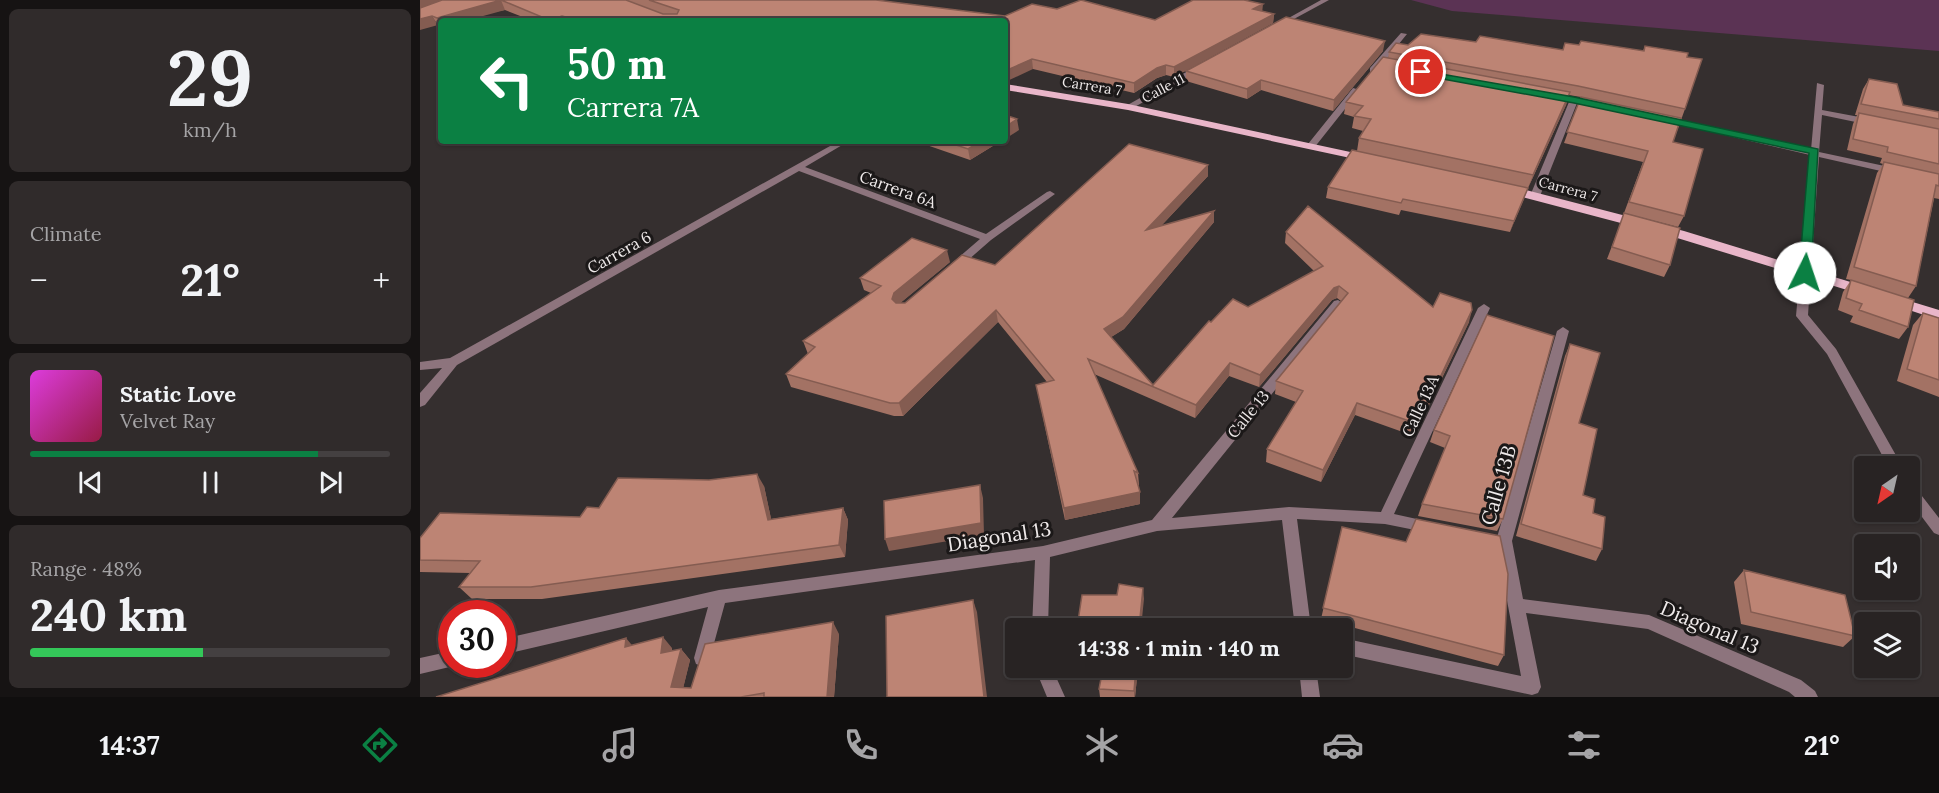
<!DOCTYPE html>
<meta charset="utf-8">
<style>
:root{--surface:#282323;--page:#302b2b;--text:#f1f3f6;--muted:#a5a4a6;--line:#444041;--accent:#0b8043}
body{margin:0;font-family:Lora,serif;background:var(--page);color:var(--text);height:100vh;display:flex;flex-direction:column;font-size:22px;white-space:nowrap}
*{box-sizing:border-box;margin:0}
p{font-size:20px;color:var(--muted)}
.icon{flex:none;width:33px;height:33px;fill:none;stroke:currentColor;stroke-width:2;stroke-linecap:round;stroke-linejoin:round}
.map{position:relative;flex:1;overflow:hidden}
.sheet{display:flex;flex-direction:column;gap:9px;padding:9px;background:#161313;width:420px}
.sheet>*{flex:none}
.guide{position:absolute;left:18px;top:18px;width:570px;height:126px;border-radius:6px;box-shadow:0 2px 4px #0004,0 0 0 2px var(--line);background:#0b8043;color:#fff;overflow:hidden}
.needle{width:39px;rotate:214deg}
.controls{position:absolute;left:1434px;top:456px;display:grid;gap:12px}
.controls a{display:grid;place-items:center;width:66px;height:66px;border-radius:6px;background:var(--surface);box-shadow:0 2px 4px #0004,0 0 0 2px var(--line);font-size:30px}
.speed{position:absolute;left:18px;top:600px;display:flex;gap:12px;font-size:30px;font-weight:700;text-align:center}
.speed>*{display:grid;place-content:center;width:78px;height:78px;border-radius:50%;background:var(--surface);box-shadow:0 2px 4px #0004,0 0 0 2px var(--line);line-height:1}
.speed .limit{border:9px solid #d22;background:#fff;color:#111}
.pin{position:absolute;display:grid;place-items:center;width:51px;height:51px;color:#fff;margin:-26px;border:3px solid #fff;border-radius:50%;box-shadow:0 2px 6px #0007}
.me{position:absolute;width:66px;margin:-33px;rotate:4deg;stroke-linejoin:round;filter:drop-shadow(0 0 4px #0008)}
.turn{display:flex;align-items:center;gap:21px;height:126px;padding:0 30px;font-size:27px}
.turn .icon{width:78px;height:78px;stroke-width:2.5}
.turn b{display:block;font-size:42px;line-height:51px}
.big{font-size:45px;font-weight:700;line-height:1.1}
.sheet .widget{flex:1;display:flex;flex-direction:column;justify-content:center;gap:9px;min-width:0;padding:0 21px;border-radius:9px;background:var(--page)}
.sheet .dial{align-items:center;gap:0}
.dial b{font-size:78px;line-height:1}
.song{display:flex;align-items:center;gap:18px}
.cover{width:72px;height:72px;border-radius:9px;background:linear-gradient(135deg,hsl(300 70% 55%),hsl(340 70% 35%))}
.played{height:6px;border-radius:3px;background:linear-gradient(90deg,var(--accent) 80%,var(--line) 80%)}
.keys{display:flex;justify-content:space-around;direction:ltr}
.heat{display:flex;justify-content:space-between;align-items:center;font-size:33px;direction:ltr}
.charge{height:9px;border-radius:4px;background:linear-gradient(90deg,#34c759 48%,var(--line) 0)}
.trip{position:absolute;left:585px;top:618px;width:348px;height:60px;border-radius:6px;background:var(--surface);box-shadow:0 2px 4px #0004,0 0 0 2px var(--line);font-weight:700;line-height:60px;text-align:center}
.menu{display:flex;height:96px;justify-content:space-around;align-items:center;background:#100e0e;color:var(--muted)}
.menu .icon{width:42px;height:42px}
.menu .on{color:var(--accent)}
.menu b{font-size:27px;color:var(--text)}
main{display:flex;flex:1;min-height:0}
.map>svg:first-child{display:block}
</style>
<main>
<section class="sheet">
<div class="widget dial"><b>29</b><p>km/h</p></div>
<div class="widget"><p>Climate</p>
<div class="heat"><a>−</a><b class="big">21°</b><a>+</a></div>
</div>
<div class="widget">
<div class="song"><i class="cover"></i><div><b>Static Love</b><p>Velvet Ray</p></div></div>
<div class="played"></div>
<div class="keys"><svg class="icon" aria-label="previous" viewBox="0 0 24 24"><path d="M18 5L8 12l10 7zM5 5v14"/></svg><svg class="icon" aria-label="pause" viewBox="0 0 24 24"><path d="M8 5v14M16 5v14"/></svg><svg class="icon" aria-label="next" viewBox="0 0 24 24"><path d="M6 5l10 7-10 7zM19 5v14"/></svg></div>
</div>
<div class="widget"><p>Range · 48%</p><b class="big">240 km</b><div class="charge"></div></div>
</section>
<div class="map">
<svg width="1519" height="697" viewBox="0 0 1519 697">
<rect width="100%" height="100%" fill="#352f2f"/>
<!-- water -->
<path fill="#5b3354" d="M 991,0 L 1519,0 L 1519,51 L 1032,11 Z"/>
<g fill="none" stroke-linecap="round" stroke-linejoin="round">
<!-- street -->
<path fill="#8d747d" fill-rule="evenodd" d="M 901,0 L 909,0 L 861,26 L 856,25 Z
M 981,33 L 987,34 L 956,72 L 950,72 L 950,68 Z
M 777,66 L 784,68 L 711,109 L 704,107 Z
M 1397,83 L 1404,85 L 1402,110 L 1450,119 L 1454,122 L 1450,125 L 1402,115 L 1399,152 L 1474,168 L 1479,171 L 1474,174 L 1399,157 L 1388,315 L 1416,349 L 1482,466 L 1468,466 L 1407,354 L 1376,316 L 1390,155 L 1241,120 L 1245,117 L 1391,150 Z
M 933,88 L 940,90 L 894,148 L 888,148 L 888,144 Z
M 1131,94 L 1154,98 L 1179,105 L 1175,107 L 1157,103 L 1120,196 L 1115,199 L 1110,196 L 1149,102 L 1131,98 Z
M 419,141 L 429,141 L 385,167 L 566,234 L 627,192 L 630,191 L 635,194 L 571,240 L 539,268 L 535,269 L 530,266 L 531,264 L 560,239 L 379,171 L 37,365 L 5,405 L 0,407 L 0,393 L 22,368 L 0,370 L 0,362 L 30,358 Z
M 918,300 L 924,304 L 922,307 L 752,518 L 869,507 L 961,512 L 1058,308 L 1064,304 L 1070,308 L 974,514 L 1015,523 L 1017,527 L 1015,531 L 1010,533 L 965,524 L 877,519 L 891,628 L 875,628 L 862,520 L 737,531 L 630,557 L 628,628 L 612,628 L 615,560 L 305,603 L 290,658 L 288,664 L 282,666 L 276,664 L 274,658 L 288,607 L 82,655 L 82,639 L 299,590 L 623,546 L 732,520 L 914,301 Z
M 1143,327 L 1149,331 L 1092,541 L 1103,599 L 1229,615 L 1381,680 L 1395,691 L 1398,697 L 1375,697 L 1369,692 L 1228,629 L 1106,613 L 1121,687 L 1118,693 L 1112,695 L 922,654 L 922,638 L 1101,676 L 1076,541 L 1137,331 Z
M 1490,485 L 1495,487 L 1519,518 L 1519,535 L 1514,533 L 1490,501 Z
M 32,651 L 32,664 L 38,665 L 0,674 L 0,658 Z
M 615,668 L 632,668 L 645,697 L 627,697 Z
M 879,668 L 896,668 L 900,697 L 882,697 Z"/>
<!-- primary -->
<path fill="#e9b6c9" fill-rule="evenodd" d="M 585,84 L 708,104 L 949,156 L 955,159 L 949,162 L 708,110 L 585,90 Z
M 1087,185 L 1264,231 L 1450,288 L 1452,291 L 1450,294 L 1440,294 L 1254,237 L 1083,192 L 1081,189 Z
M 1473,296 L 1519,310 L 1519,320 L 1468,303 L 1466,300 Z"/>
</g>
<!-- wall -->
<path fill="#a37264" d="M 0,0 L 456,0 L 585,16 L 637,9 L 735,20 L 842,11 L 854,14 L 853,23 L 754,77 L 746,75 L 737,78 L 714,93 L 613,69 L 585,21 L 113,21 L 85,10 L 21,21 L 21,27 L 18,25 Z
M 1056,42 L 1143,50 L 1159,45 L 1223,51 L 1225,46 L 1265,109 L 1253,142 L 1264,216 L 1258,227 L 1204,213 L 1223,162 L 1144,143 L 1161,97 L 1149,95 L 1146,105 L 1108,188 L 1107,188 L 1090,232 L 981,210 L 979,215 L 906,198 L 908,187 L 937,151 L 939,138 L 943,131 L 932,128 L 934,117 L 924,114 L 926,102 L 968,58 L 969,52 L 988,45 Z
M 963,51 L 913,111 L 841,90 L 827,99 L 766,81 L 766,71 Z
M 1449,79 L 1483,105 L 1519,112 L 1519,199 L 1514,198 L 1496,286 L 1488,298 L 1488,327 L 1479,339 L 1430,322 L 1433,316 L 1418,310 L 1423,292 L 1431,280 L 1426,279 L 1457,173 L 1463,164 L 1460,163 L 1462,158 L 1427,150 L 1433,124 L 1437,115 L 1435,115 L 1443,89 Z
M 495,141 L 581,141 L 550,160 Z
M 788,165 L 788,176 L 741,226 L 794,222 L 704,329 L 691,337 L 733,385 L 791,322 L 828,307 L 894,271 L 865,243 L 866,232 L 1013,307 L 1049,322 L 994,436 L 935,415 L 901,482 L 846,462 L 847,449 L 876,402 L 855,394 L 856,381 L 921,301 L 917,298 L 912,300 L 839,387 L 809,376 L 775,418 L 674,374 L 718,473 L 719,485 L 718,485 L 720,504 L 645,520 L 616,385 L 627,382 L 578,322 L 483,416 L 474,416 L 371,387 L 366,374 L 388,354 L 383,341 L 451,293 L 444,290 L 440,278 L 530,262 L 480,303 L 485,303 L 575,265 Z
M 1200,225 L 1250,265 L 1244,277 L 1187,259 Z
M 1503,313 L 1519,318 L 1519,397 L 1477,381 L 1493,325 Z
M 1067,315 L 1083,519 L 1077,531 L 998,516 L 1002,504 L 1025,448 L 1010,442 L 1014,430 Z
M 1150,344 L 1159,423 L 1163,495 L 1182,549 L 1176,561 L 1096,536 L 1145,356 Z
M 344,486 L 351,519 L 423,508 L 428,520 L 425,557 L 122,599 L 52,599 L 39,587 L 51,573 L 0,572 L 0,560 L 160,517 L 179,508 Z
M 922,527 L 986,542 L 1084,655 L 1078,666 L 901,619 Z
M 1324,570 L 1435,636 L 1423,647 L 1321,624 L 1314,582 Z
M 419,634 L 414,697 L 16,697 L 212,645 L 252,648 L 252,651 L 261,649 L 270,660 L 263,688 L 271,688 Z
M 654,668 L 718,668 L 715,697 L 680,697 L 679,689 L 683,668 Z"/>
<!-- shaded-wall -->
<path fill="#845c51" d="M 0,0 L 34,0 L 0,11 Z
M 81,0 L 85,10 L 45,21 L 21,21 L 21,25 L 17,18 Z
M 843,4 L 842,14 L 833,9 Z
M 854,14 L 853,23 L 754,77 L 754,67 Z
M 12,16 L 18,25 L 0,30 L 0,19 Z
M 142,16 L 145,21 L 129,20 Z
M 965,41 L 963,51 L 913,111 L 914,100 Z
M 612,59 L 613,69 L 585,82 L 585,71 Z
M 746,65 L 746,75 L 737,78 L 714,93 L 714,83 L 737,68 Z
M 841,80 L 841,90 L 827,99 L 827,89 Z
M 1150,92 L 1146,105 L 1108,188 L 1113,175 Z
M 597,119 L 599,130 L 585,139 L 585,127 Z
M 561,141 L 581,141 L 550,160 L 548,149 Z
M 788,165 L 788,176 L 726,242 L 726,230 Z
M 1108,188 L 1104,199 L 1090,232 L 1094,221 Z
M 794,211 L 794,222 L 704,329 L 685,341 L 684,329 Z
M 527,250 L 530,262 L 478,305 L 472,299 L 474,293 Z
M 919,286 L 917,298 L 912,300 L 839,387 L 840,375 L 914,288 Z
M 576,310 L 578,322 L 483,416 L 479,403 Z
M 1052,310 L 1049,322 L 994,436 L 998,424 Z
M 810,363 L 809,376 L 775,418 L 776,405 Z
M 937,403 L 935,415 L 901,482 L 903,470 Z
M 337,474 L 344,486 L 354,532 L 348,520 Z
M 560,485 L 563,498 L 564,535 L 469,551 L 465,539 Z
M 720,492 L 720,504 L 645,520 L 644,508 Z
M 423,508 L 428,520 L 425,557 L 419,545 Z
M 723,588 L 724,599 L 721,628 L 719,628 Z
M 553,600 L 557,612 L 567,697 L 564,697 Z
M 413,622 L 419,634 L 414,697 L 407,697 Z
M 243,637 L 252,648 L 250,664 L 241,653 Z
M 206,638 L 216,650 L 205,647 Z
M 261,649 L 270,660 L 261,697 L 251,687 Z
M 716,668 L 718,668 L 715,697 L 714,697 L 714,691 Z"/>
<!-- building -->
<path fill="#bd8474" stroke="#845c51" stroke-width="1.5" d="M 22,0 L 206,0 L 243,14 L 257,14 L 259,10 L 229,0 L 456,0 L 585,16 L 612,4 L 637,9 L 661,0 L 735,20 L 773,0 L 824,0 L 843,4 L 833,9 L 854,14 L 754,67 L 746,65 L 737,68 L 714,83 L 612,59 L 585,71 L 585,21 L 161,21 L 142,16 L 129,20 L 81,0 L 17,18 L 12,16 L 0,19 L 0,8 Z
M 866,17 L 965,41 L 914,100 L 841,80 L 827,89 L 766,71 Z
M 1001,34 L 1056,42 L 1060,36 L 1143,50 L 1145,43 L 1159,45 L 1161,41 L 1224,51 L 1225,46 L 1268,53 L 1267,57 L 1282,59 L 1265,109 L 1158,86 L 969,52 L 976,43 L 988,45 Z
M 963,57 L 1150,92 L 1113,175 L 939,138 L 951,119 L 934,116 L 943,106 L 926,102 Z
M 1449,79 L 1477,84 L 1483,105 L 1519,112 L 1519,119 L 1441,104 Z
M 1161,97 L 1261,118 L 1253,142 L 1283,149 L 1264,216 L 1209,202 L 1228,151 L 1147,132 Z
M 1439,113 L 1519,129 L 1519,164 L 1467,152 L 1468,147 L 1433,139 Z
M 585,115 L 597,119 L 585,127 Z
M 524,141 L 561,141 L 548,149 Z
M 709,144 L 788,165 L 726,230 L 794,211 L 703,317 L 684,329 L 733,385 L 789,321 L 791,322 L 813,299 L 828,307 L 903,266 L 866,232 L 888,206 L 1013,307 L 1020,293 L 1051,303 L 1052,310 L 998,424 L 937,403 L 903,470 L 847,449 L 883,391 L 856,381 L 928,293 L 919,286 L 914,288 L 840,375 L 810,363 L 776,405 L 668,359 L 718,473 L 714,471 L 720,492 L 644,508 L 616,385 L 634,380 L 576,310 L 479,403 L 470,403 L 366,374 L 395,347 L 383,341 L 461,286 L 440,278 L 492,238 L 527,250 L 474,293 L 472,299 L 476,303 L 485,303 L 542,255 L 575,265 Z
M 932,150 L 1108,188 L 1094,221 L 983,199 L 981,203 L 908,187 Z
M 1464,162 L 1519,174 L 1519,186 L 1516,185 L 1496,286 L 1434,267 Z
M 1204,213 L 1260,228 L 1250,265 L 1192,247 Z
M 1431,280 L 1494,300 L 1488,327 L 1439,310 L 1442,304 L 1426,298 Z
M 1503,313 L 1519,318 L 1519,380 L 1487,369 Z
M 1067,315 L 1134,336 L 1083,519 L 1002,504 L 1030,436 L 1014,430 Z
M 1150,344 L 1180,353 L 1159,423 L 1177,429 L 1163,495 L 1175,499 L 1173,513 L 1185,517 L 1182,549 L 1101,524 Z
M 337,474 L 348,520 L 423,508 L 419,545 L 111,587 L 39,587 L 60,561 L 0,560 L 0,538 L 20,513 L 160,517 L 167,507 L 179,508 L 198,478 L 289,480 Z
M 560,485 L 561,523 L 465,539 L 464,501 Z
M 996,519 L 1080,536 L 1088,574 L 1084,655 L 903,608 L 922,527 L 986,542 Z
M 1324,570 L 1425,595 L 1435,636 L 1331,612 Z
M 699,584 L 723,588 L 719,628 L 657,628 L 662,595 L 697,595 Z
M 553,600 L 564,697 L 467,697 L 466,616 Z
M 413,622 L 407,697 L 344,697 L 344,693 L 321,697 L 16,697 L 206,638 L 205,647 L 243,637 L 241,653 L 261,649 L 251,687 L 271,688 L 285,644 Z
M 683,668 L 716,668 L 714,691 L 679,689 Z"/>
<!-- route -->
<path fill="#0b8043" stroke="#07532c" stroke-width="1.5" d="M 998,70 L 1154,97 L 1398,149 L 1391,273 L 1385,277 L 1379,273 L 1389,153 L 1154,103 L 1001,75 L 997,72 Z"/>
<g text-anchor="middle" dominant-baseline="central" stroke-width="6" stroke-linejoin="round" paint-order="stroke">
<!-- far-street labels -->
<g font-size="14" fill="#efeaea" stroke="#1b1818">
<text transform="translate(672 86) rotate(9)">Carrera 7</text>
<text transform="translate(743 88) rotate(-28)">Calle 11</text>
<text transform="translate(1148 189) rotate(15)">Carrera 7</text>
</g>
<!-- street labels -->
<g font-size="16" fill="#efeaea" stroke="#1b1818">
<text transform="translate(478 189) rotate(20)">Carrera 6A</text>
<text transform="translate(199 252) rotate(-29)">Carrera 6</text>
<text transform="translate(1000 406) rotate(-65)">Calle 13A</text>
<text transform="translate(828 414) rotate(-51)">Calle 13</text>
</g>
<!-- near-street labels -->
<g font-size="20" fill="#efeaea" stroke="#1b1818">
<text transform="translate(1078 485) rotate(-74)">Calle 13B</text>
<text transform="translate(579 536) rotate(-9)">Diagonal 13</text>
<text transform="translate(1290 627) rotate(23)">Diagonal 13</text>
</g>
</g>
</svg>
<div class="controls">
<a><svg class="needle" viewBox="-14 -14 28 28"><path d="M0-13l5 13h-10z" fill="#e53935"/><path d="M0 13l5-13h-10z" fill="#a5a4a6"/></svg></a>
<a><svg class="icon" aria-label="sound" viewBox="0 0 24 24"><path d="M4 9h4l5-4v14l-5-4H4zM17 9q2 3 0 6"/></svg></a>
<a><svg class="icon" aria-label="layers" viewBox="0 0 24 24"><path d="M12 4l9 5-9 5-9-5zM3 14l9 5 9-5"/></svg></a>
</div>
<div class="speed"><div class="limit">30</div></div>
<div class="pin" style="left:1001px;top:72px;background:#d93025"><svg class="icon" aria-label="arrive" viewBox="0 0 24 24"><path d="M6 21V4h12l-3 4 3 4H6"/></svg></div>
<svg class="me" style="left:1385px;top:273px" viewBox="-20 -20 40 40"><circle r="19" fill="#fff"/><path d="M0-13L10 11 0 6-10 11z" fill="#0b8043"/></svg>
<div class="trip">14:38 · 1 min · 140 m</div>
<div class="guide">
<div class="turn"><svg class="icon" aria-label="left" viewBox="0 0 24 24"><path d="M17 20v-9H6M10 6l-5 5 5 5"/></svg><div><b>50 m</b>Carrera 7A</div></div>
</div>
</div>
</main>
<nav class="menu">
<b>14:37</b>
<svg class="icon on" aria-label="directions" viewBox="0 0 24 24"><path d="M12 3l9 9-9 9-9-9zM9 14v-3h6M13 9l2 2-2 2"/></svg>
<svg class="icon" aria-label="music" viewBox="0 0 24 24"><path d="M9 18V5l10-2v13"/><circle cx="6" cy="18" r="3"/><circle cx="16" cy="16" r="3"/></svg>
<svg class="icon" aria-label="phone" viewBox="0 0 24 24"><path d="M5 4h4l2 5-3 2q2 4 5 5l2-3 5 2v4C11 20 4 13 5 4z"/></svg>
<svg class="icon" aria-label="climate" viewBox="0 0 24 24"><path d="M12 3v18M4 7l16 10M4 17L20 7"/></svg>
<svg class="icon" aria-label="car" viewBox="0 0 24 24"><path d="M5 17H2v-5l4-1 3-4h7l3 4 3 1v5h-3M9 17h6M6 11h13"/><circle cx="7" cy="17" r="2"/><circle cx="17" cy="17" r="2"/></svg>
<svg class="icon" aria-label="filters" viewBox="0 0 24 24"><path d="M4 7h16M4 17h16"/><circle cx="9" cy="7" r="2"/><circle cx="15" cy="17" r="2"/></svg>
<b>21°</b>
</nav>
